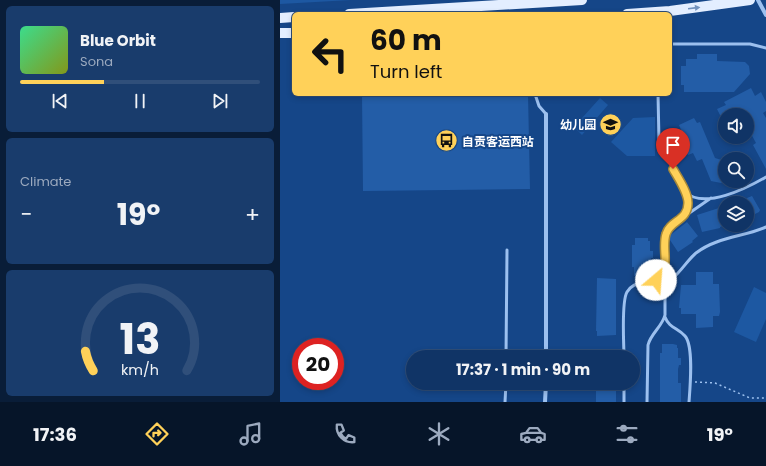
<!DOCTYPE html>
<meta charset="utf-8">
<style>
:root{--surface:#103466;--page:#193c6c;--text:#f1f3f6;--muted:#9caabf;--line:#304f7a;--accent:#ffd159}
body{margin:0;font-family:Poppins,"Noto Sans SC",sans-serif;background:var(--page);color:var(--text);height:100vh;display:flex;flex-direction:column;font-size:15px;white-space:nowrap}
*{box-sizing:border-box;margin:0}
p{font-size:13px;color:var(--muted)}
.icon{flex:none;width:22px;height:22px;fill:none;stroke:currentColor;stroke-width:2;stroke-linecap:round;stroke-linejoin:round}
.map{position:relative;flex:1;overflow:hidden}
.details{display:flex;flex-direction:column;gap:6px;padding:6px;background:#091d38;width:280px}
.details>*{flex:none}
.top-card{position:absolute;left:12px;top:12px;width:380px;height:84px;border-radius:6px;box-shadow:0 2px 6px #0003,0 0 0 1px var(--line);background:#ffd159;color:#111;overflow:hidden}
.controls{position:absolute;left:438px;top:108px;display:grid;gap:8px}
.controls a{display:grid;place-items:center;width:36px;height:36px;border-radius:50%;background:var(--surface);box-shadow:0 2px 6px #0003,0 0 0 1px var(--line);font-size:20px}
.speed{position:absolute;left:12px;top:338px;display:flex;gap:8px;font-size:20px;font-weight:700;text-align:center}
.speed>*{display:grid;place-content:center;width:52px;height:52px;border-radius:50%;background:var(--surface);box-shadow:0 2px 6px #0003,0 0 0 1px var(--line);line-height:1}
.speed .limit{border:6px solid #d22;background:#fff;color:#111}
.pin{position:absolute;display:grid;place-items:center;width:34px;height:34px;color:#fff;margin:-41px -17px;border-radius:50% 50% 50% 0;rotate:-45deg;box-shadow:0 0 4px #0007}
.pin .icon{rotate:45deg}
.me{position:absolute;width:44px;margin:-22px;rotate:27deg;stroke-linejoin:round;filter:drop-shadow(0 0 3px #0008)}
.turn{display:flex;align-items:center;gap:14px;height:84px;padding:0 12px;font-size:18px}
.turn .icon{width:52px;height:52px;stroke-width:2.5}
.turn b{display:block;font-size:28px;line-height:34px}
.big{font-size:30px;font-weight:700;line-height:1.1}
.details .card{flex:1;display:flex;flex-direction:column;justify-content:center;gap:6px;min-width:0;padding:0 14px;border-radius:6px;background:var(--page)}
.details .dial{align-items:center;gap:0}
.dial svg{height:104px;overflow:visible;fill:none;stroke:var(--line);stroke-width:7;stroke-linecap:round;text-anchor:middle}
.dial text{fill:var(--text);stroke:none}
.song{display:flex;align-items:center;gap:12px}
.cover{width:48px;height:48px;border-radius:6px;background:linear-gradient(135deg,hsl(150 70% 55%),hsl(70 70% 35%))}
.played{height:4px;border-radius:2px;background:linear-gradient(90deg,var(--accent) 35%,var(--line) 35%)}
.keys{display:flex;justify-content:space-around;direction:ltr}
.heat{display:flex;justify-content:space-between;align-items:center;font-size:22px;direction:ltr}
.trip{position:absolute;left:126px;top:350px;width:234px;height:40px;border-radius:20px;background:var(--surface);box-shadow:0 2px 6px #0003,0 0 0 1px var(--line);font-weight:700;line-height:40px;text-align:center}
.menu{display:flex;height:64px;justify-content:space-around;align-items:center;background:#061529;color:var(--muted)}
.menu .icon{width:28px;height:28px}
.menu .current{color:var(--accent)}
.menu b{font-size:18px;color:var(--text)}
main{display:flex;flex:1;min-height:0}
.map>svg:first-child{display:block}
</style>
<main>
<section class="details">
<div class="card">
<div class="song"><i class="cover"></i><div><b>Blue Orbit</b><p>Sona</p></div></div>
<div class="played"></div>
<div class="keys"><svg class="icon" aria-label="previous" viewBox="0 0 24 24"><path d="M18 5L8 12l10 7zM5 5v14"/></svg><svg class="icon" aria-label="pause" viewBox="0 0 24 24"><path d="M8 5v14M16 5v14"/></svg><svg class="icon" aria-label="next" viewBox="0 0 24 24"><path d="M6 5l10 7-10 7zM19 5v14"/></svg></div>
</div>
<div class="card"><p>Climate</p>
<div class="heat"><a>−</a><b class="big">19°</b><a>+</a></div>
</div>
<div class="card dial"><svg viewBox="0 0 100 80">
<path d="M14 69A42 42 0 1 1 86 69"/>
<path d="M14 69A42 42 0 0 1 8 54" stroke="#ffd159"/>
<text x="50" y="56" font-size="32" font-weight="700">13</text>
<text x="50" y="72" font-size="11">km/h</text>
</svg></div>
</section>
<div class="map">
<svg width="486" height="402" viewBox="0 0 486 402">
<rect width="100%" height="100%" fill="#154688"/>
<!-- green -->
<path fill="#1d58a2" d="M 0,0 L 71,0 L 0,4 Z
M 320,98 L 328,105 L 302,135 L 294,127 Z
M 375,117 L 375,156 L 347,156 L 331,142 L 353,118 Z
M 474,287 L 486,293 L 486,319 L 476,342 L 454,332 Z"/>
<!-- building -->
<path fill="#235da7" d="M 417,54 L 437,54 L 437,61 L 465,62 L 469,66 L 470,74 L 454,92 L 404,92 L 404,85 L 401,85 L 401,66 L 406,66 L 406,59 L 417,59 Z
M 471,88 L 475,96 L 481,92 L 486,102 L 486,111 L 483,113 L 486,118 L 486,169 L 473,145 L 476,143 L 469,130 L 467,131 L 467,115 L 440,115 L 437,109 L 446,105 L 444,102 Z
M 82,94 L 248,94 L 250,189 L 83,191 Z
M 414,118 L 417,123 L 420,122 L 435,158 L 445,161 L 445,181 L 441,183 L 431,181 L 422,159 L 417,161 L 413,153 L 408,155 L 405,149 L 403,150 L 399,142 L 401,141 L 398,134 L 402,132 L 399,125 Z
M 472,196 L 480,210 L 479,212 L 467,218 L 467,198 Z
M 439,208 L 442,208 L 445,225 L 440,227 L 440,228 L 422,232 L 417,215 Z
M 407,222 L 418,236 L 412,241 L 413,242 L 398,252 L 388,237 Z
M 355,238 L 368,238 L 368,241 L 370,241 L 370,251 L 373,251 L 373,258 L 371,258 L 370,272 L 369,272 L 369,275 L 354,276 L 354,267 L 352,267 L 352,245 L 355,245 Z
M 416,272 L 433,272 L 433,284 L 439,284 L 440,312 L 439,316 L 433,316 L 433,327 L 416,328 L 416,314 L 401,314 L 401,308 L 399,308 L 401,285 L 416,285 Z
M 317,278 L 336,279 L 336,335 L 317,336 L 317,331 L 316,331 Z
M 382,344 L 393,344 L 397,345 L 397,348 L 398,348 L 398,358 L 401,358 L 401,365 L 399,365 L 398,369 L 398,383 L 401,383 L 401,402 L 380,402 L 380,353 L 382,353 Z
M 316,383 L 336,383 L 336,402 L 316,402 Z"/>
<g fill="none" stroke-linecap="round" stroke-linejoin="round">
<!-- path -->
<path stroke="#9cc0ef" stroke-width="1.5" stroke-dasharray="2 3" stroke-linecap="butt" d="M 415,382 L 435,383 L 470,398 L 486,398"/>
<!-- lane -->
<path stroke="#9cc0ef" stroke-width="3" d="M 390,44 L 470,44 L 486,48
M 255,94 L 259,106 L 266,114
M 378,94 L 379,141 L 405,192 C 424,210 467,188 486,177
M 403,217 C 408,210 410,202 406,194
M 385,282 C 395,281 407,260 416,253 C 437,237 463,237 486,227
M 370,283 L 378,279 L 384,270
M 385,317 C 389,328 398,328 405,336 C 414,346 410,388 409,402
M 226,357 L 227,250
M 344,357 C 344,344 341,302 347,292 C 352,284 360,282 368,283 C 376,284 382,289 384,296
M 344,383 L 344,402
M 225,402 L 226,383
M 367,402 L 368,345 C 371,333 382,327 385,315 L 385,236 L 388,229 L 392,225 L 431,198"/>
<!-- street -->
<path stroke="#9cc0ef" stroke-width="4" d="M 478,0 L 486,15
M 266,114 L 266,357
M 265,402 L 266,383"/>
<!-- primary -->
<path stroke="#e3eeff" stroke-width="10" d="M 69,14 L 302,0
M 347,14 L 390,11 L 470,0
M 0,18 L 14,17
M 0,33 L 14,33"/>
</g>
<!-- one-way arrows -->
<defs><path id="oneway-solid" d="M-6-.8H1V-3.2L6.5 0L1 3.2V.8H-6Z"/></defs>
<use fill="#7292be" href="#oneway-solid" transform="translate(414 8) rotate(-7)"/>
<g fill="none" stroke-linecap="round" stroke-linejoin="round">
<defs>
<path id="route" d="M 376,280 C 392,269 381,250 386,234 C 390,220 408,221 408,203 C 408,192 398,178 393,169"/>
</defs>
<!-- route casing -->
<use href="#route" stroke="#a6883a" stroke-width="10"/>
<!-- route -->
<use href="#route" stroke="#ffd159" stroke-width="7"/>
</g>
<!-- icons -->
<defs>
<symbol id="school-disc" viewBox="-11 -11 22 22"><circle r="9.5" fill="#ffd159" stroke="#154688"/><path d="M0-5L7-2L0 1L-7-2ZM-4 1L0 2.5L4 1V4Q0 6-4 4Z" fill="#111"/></symbol>
<symbol id="bus-disc" viewBox="-11 -11 22 22"><circle r="9.5" fill="#ffd159" stroke="#154688"/><path d="M-5-6H5V4H4V6H2V4H-2V6H-4V4H-5ZM-3.5-4V0h7V-4ZM-3.5 1.2v1.5H-2V1.2ZM2 1.2v1.5H3.5V1.2Z" fill="#111"/></symbol>
</defs>
<g fill-rule="evenodd">
<use href="#school-disc" x="318" y="112" width="25" height="25"/>
<use href="#bus-disc" x="154" y="128" width="25" height="25"/>
</g>
<g text-anchor="middle" dominant-baseline="central" stroke-width="4" stroke-linejoin="round" paint-order="stroke">
<!-- poi labels -->
<g font-size="12" font-weight="bold" fill="#fff" stroke="#154688" text-anchor="end">
<text x="316" y="124">幼儿园</text>
<text x="182" y="141" text-anchor="start">自贡客运西站</text>
</g>
</g>
</svg>
<div class="controls">
<a><svg class="icon" aria-label="sound" viewBox="0 0 24 24"><path d="M4 9h4l5-4v14l-5-4H4zM17 9q2 3 0 6"/></svg></a>
<a><svg class="icon" aria-label="search" viewBox="0 0 24 24"><circle cx="10" cy="10" r="6"/><path d="M15 15l6 6"/></svg></a>
<a><svg class="icon" aria-label="layers" viewBox="0 0 24 24"><path d="M12 4l9 5-9 5-9-5zM3 14l9 5 9-5"/></svg></a>
</div>
<div class="speed"><div class="limit">20</div></div>
<div class="pin" style="left:393px;top:169px;background:#d93025"><svg class="icon" aria-label="arrive" viewBox="0 0 24 24"><path d="M6 21V4h12l-3 4 3 4H6"/></svg></div>
<svg class="me" style="left:376px;top:280px" viewBox="-20 -20 40 40"><circle r="19" fill="#fff"/><path d="M0-13L10 11 0 6-10 11z" fill="#ffd159"/></svg>
<div class="trip">17:37 · 1 min · 90 m</div>
<div class="top-card">
<div class="turn"><svg class="icon" aria-label="left" viewBox="0 0 24 24"><path d="M17 20v-9H6M10 6l-5 5 5 5"/></svg><div><b>60 m</b>Turn left</div></div>
</div>
</div>
</main>
<nav class="menu">
<b>17:36</b>
<svg class="icon current" aria-label="directions" viewBox="0 0 24 24"><path d="M12 3l9 9-9 9-9-9zM9 14v-3h6M13 9l2 2-2 2"/></svg>
<svg class="icon" aria-label="music" viewBox="0 0 24 24"><path d="M9 18V5l10-2v13"/><circle cx="6" cy="18" r="3"/><circle cx="16" cy="16" r="3"/></svg>
<svg class="icon" aria-label="phone" viewBox="0 0 24 24"><path d="M5 4h4l2 5-3 2q2 4 5 5l2-3 5 2v4C11 20 4 13 5 4z"/></svg>
<svg class="icon" aria-label="climate" viewBox="0 0 24 24"><path d="M12 3v18M4 7l16 10M4 17L20 7"/></svg>
<svg class="icon" aria-label="car" viewBox="0 0 24 24"><path d="M5 17H2v-5l4-1 3-4h7l3 4 3 1v5h-3M9 17h6M6 11h13"/><circle cx="7" cy="17" r="2"/><circle cx="17" cy="17" r="2"/></svg>
<svg class="icon" aria-label="filters" viewBox="0 0 24 24"><path d="M4 7h16M4 17h16"/><circle cx="9" cy="7" r="2"/><circle cx="15" cy="17" r="2"/></svg>
<b>19°</b>
</nav>
